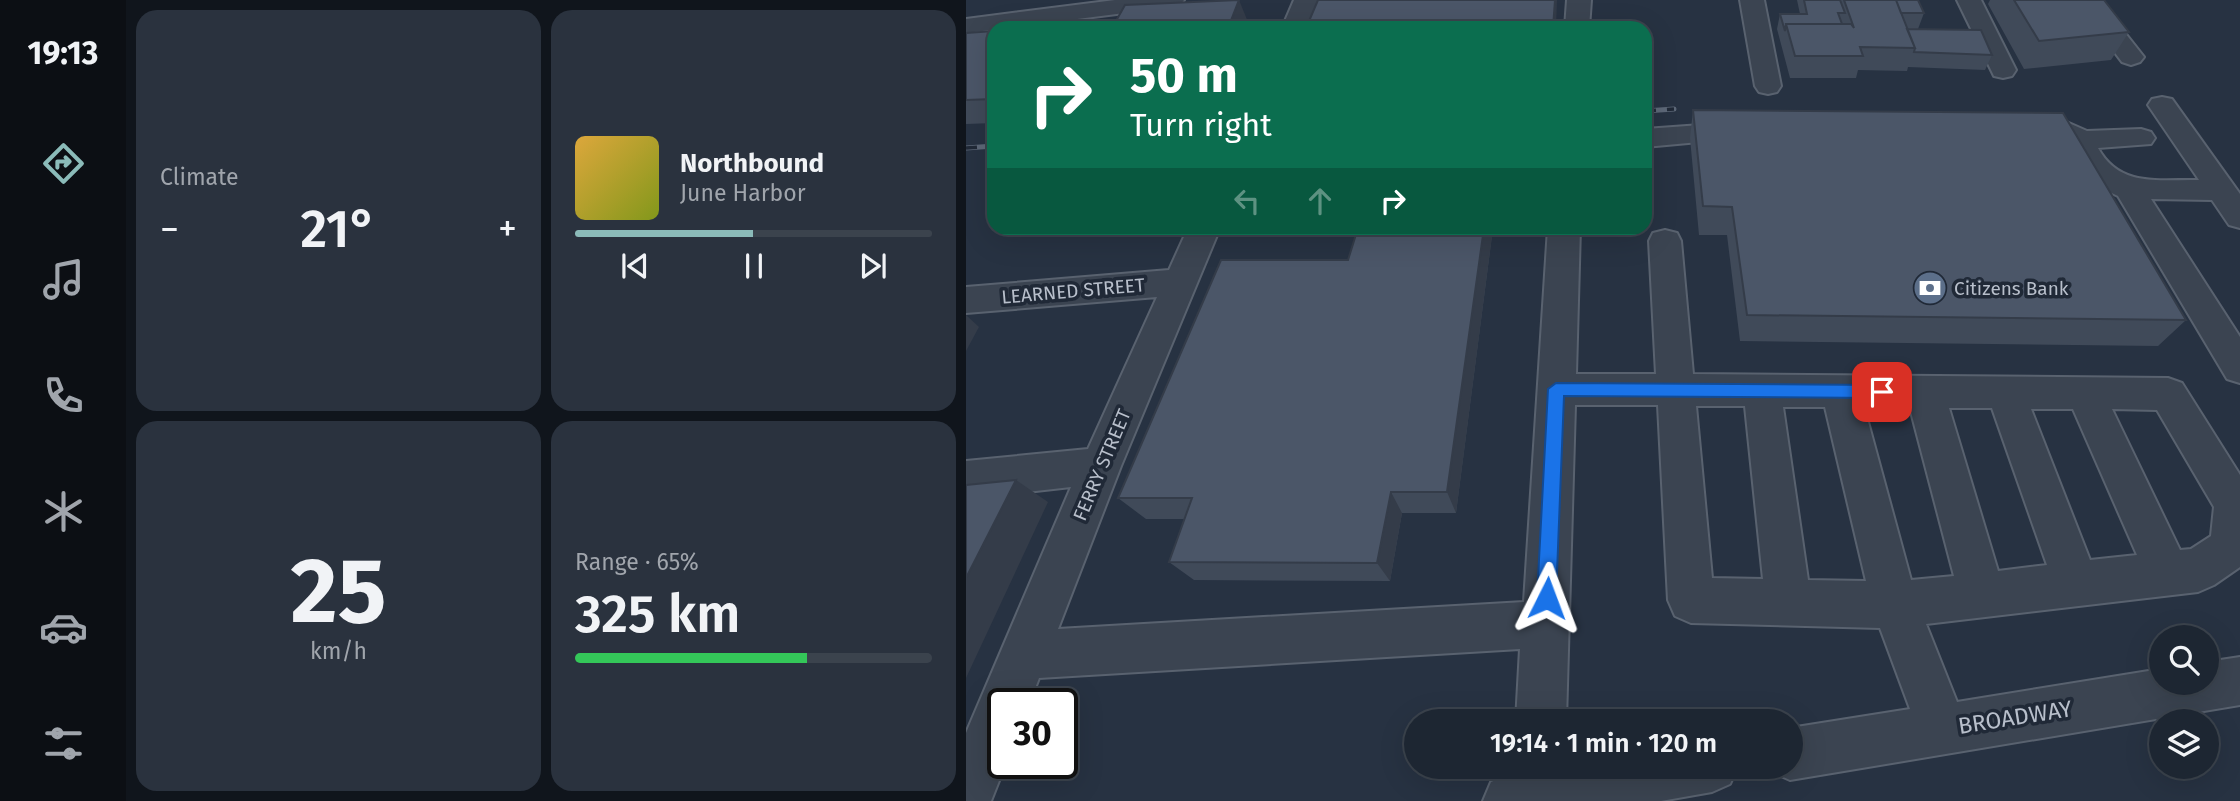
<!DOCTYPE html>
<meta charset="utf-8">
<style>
:root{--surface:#1d2632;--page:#2a323e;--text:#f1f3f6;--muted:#a0a5ac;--line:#3b434d;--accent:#8bbbb9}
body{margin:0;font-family:"Fira Sans",sans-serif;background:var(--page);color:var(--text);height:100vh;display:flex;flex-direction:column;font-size:26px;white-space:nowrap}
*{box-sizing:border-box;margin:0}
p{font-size:23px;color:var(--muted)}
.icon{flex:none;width:38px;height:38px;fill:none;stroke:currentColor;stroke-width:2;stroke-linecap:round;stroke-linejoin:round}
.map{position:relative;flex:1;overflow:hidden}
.details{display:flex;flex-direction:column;gap:10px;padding:10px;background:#10151c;width:840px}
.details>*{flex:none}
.top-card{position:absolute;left:21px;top:21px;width:665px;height:214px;border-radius:21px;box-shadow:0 7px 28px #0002,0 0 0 2px var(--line);background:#0b6e4f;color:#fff;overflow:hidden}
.tools{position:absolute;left:1183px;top:625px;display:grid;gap:14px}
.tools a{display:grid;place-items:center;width:70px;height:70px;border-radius:50%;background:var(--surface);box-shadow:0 7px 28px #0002,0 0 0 2px var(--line);font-size:35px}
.speed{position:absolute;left:21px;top:688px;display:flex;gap:14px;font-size:35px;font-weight:700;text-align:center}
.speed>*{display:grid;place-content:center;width:91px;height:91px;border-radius:50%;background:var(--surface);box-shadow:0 7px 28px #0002,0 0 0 2px var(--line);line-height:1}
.speed .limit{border:4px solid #111;border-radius:10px;background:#fff;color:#111}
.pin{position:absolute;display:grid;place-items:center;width:60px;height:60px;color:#fff;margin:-30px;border-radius:14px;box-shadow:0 4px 10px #0006}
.me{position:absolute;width:77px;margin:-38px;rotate:3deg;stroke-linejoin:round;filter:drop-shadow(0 0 5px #0008)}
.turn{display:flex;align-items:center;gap:24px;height:147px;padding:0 28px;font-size:32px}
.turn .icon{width:91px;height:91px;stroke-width:2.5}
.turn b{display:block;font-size:49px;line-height:60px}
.lanes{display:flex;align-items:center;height:66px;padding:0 28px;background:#0003;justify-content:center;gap:35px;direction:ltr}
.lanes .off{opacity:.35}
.big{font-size:52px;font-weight:600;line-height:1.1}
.details .card{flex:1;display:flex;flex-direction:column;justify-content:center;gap:10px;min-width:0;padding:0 24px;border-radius:21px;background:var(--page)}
.details .dial{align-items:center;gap:0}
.dial b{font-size:91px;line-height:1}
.song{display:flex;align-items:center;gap:21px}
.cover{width:84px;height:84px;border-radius:10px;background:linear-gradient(135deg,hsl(40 70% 55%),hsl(70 70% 35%))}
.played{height:7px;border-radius:4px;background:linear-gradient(90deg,var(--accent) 50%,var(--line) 50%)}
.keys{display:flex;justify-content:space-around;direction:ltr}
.heat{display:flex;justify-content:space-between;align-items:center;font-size:38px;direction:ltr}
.charge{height:10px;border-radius:5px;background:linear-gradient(90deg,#34c759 65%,var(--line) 0)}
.details .tiles{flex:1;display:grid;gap:10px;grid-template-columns:repeat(2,1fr)}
.trip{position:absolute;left:438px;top:709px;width:399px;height:70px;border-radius:35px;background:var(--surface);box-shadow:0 7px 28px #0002,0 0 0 2px var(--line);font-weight:600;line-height:70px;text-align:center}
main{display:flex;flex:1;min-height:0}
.dock{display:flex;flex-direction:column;width:126px;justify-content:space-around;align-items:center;background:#0c0f14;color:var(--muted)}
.dock .icon{width:49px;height:49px}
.dock .current{color:var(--accent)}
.dock b{font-size:32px;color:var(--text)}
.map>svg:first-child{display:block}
</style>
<main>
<nav class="dock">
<b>19:13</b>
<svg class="icon current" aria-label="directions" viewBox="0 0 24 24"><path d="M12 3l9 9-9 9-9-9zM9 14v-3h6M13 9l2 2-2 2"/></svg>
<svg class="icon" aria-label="music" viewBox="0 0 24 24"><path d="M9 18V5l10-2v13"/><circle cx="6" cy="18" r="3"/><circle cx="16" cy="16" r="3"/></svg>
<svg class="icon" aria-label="phone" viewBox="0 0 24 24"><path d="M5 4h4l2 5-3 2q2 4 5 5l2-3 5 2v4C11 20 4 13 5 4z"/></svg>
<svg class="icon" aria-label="climate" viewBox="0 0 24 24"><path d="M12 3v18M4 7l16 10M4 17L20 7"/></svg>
<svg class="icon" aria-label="car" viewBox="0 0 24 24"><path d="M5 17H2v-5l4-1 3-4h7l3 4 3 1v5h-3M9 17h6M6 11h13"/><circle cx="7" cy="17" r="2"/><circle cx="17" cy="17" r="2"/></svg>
<svg class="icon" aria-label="filters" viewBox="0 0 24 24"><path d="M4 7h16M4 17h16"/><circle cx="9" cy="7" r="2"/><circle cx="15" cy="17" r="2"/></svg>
</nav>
<section class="details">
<div class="tiles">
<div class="card"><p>Climate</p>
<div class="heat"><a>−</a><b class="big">21°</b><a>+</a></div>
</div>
<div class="card">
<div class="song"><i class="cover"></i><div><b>Northbound</b><p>June Harbor</p></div></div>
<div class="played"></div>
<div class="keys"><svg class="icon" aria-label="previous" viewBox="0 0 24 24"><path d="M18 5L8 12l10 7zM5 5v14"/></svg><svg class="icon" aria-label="pause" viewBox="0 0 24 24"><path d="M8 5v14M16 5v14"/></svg><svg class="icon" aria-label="next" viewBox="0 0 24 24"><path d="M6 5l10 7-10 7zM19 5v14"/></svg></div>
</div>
<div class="card dial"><b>25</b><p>km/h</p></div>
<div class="card"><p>Range · 65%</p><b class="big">325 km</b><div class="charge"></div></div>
</div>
</section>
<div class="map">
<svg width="1274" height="801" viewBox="0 0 1274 801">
<rect width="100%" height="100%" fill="#273242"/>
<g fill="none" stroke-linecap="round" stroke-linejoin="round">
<defs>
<path id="minor" d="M 149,0 L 218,0 L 214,5 L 206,7 L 0,33 L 0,19 Z
M 328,0 L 352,0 L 340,28 L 316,28 Z
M 601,0 L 625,0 L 623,28 L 599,28 Z
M 774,0 L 798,0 L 815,86 L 811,92 L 802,94 L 793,92 L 789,86 Z
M 991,0 L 1015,0 L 1050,70 L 1046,76 L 1037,78 L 1028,76 Z
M 1109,0 L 1133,0 L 1178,57 L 1174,62 L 1165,65 L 1156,62 Z
M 1196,97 L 1206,99 L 1274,194 L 1274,228 L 1263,225 L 1246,200 L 1185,199 L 1274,337 L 1274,383 L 1261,379 L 1152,196 L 1131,186 L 1117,175 L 1100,143 L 1090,137 L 1051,134 L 1047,128 L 1051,122 L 1061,119 L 1096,120 L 1121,131 L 1175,129 L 1185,132 L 1189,138 L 1185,144 L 1132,148 C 1154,188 1193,179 1233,180 L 1182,105 L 1186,99 Z
M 777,122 L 787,125 L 791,131 L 787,137 L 679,147 L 679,129 Z
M 222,228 L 254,228 L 155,466 L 92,629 L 558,602 L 582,228 L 614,228 L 610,374 L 690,374 L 683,241 L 687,233 L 699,230 L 711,233 L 715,241 L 727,374 L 1202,378 L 1216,383 L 1274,475 L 1274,567 L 1248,585 L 1232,592 L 960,624 L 991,702 L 1195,669 L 1195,682 L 1241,682 L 1241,662 L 1274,657 L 1274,705 L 824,780 L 806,772 L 803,766 L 824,766 L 824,728 L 944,709 L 914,628 L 725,623 L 709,616 L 702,600 L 692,405 L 609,405 L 600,721 L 550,721 L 554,649 L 73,678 L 63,704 L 37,704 L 37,763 L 40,763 L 25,801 L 0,801 L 0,733 L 105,487 L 0,499 L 0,461 L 122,449 L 191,297 L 0,313 L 0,287 L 203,270 ZM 730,406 L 779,406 L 797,579 L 746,578 ZM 817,407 L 859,407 L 900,581 L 842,580 ZM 898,407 L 944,408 L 988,576 L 945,580 ZM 983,408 L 1026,408 L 1081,565 L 1032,571 ZM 1065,409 L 1107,409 L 1171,555 L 1124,560 ZM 1146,409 L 1191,410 L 1248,507 L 1245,536 L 1225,549 L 1214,550 Z
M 590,766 L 772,766 L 764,784 L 746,792 L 695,801 L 517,801 L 525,782 L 544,774 Z"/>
</defs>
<!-- minor casing -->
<use href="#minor" stroke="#59626f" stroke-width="4"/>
<!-- minor -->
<use href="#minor" fill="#3b4451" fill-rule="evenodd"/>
<defs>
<path id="rail" d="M 679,111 L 708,109
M 0,148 L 28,146"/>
</defs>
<!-- rail casing -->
<use href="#rail" stroke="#5d6878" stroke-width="5"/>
<!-- rail -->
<use href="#rail" stroke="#202937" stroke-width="3.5" stroke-dasharray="11" stroke-linecap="butt"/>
</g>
<!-- wall -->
<path fill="#404a59" d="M 831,0 L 952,0 L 958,13 L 952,29 L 1026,55 L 1019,70 L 942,67 L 941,71 L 892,70 L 890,78 L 824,78 L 811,29 L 814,14 L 834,14 Z
M 1024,0 L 1138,0 L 1163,32 L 1145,60 L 1058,69 L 1022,4 Z
M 28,31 L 28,123 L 0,124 L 0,33 Z
M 727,110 L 1220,320 L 1192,346 L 774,341 L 761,235 L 733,235 L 724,138 Z
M 392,228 L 527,228 L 490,513 L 436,513 L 424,581 L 228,580 L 203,562 L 218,519 L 180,519 L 152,498 L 382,260 Z"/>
<!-- shaded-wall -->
<path fill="#343c49" d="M 273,0 L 282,22 L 280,28 L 262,28 Z
M 589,0 L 591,0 L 590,28 L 587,28 Z
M 518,228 L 527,228 L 490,513 L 481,492 Z
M 0,315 L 13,327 L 0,351 Z
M 50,480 L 82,502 L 0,678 L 0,578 Z
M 425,492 L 436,513 L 424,581 L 411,563 Z"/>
<!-- building -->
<path fill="#4b5668" stroke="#343c49" stroke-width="2" d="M 273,0 L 262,28 L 146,28 L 159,5 Z
M 352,0 L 589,0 L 587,28 L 340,28 Z
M 838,0 L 874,0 L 879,13 L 872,13 L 876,24 L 820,24 L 819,31 L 814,14 L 841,14 Z
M 878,0 L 930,0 L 949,48 L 894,47 L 897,56 L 829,56 L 820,24 L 885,24 L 888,28 Z
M 930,0 L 952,0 L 958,13 L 935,13 Z
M 1048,0 L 1138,0 L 1163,32 L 1073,41 Z
M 941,29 L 1015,30 L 1026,55 L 948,52 L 949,48 Z
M 28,31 L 28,99 L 0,100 L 0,33 Z
M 727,110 L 1097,113 L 1220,320 L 781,315 L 766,207 L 737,206 Z
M 392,228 L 518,228 L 481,492 L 425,492 L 411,563 L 203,562 L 226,498 L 152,498 L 255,260 L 382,260 Z
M 50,480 L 0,578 L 0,485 Z"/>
<!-- route -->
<path fill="#1a73e8" stroke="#114b97" stroke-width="2" d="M 590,383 L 916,385 L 924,392 L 916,398 L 598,396 L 590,598 L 587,604 L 581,607 L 574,604 L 571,598 L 582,389 Z"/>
<!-- icons -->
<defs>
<symbol id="bank-disc" viewBox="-11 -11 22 22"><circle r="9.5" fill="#5c6f8a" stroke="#202937"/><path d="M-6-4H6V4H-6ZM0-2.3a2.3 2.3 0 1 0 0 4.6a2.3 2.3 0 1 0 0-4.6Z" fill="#fff"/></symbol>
</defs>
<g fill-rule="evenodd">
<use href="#bank-disc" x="945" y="269" width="38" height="38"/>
</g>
<g text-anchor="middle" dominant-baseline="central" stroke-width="7" stroke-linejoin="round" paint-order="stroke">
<!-- poi labels -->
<g font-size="19" fill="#b8bfcb" stroke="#202937" text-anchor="start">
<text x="988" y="288">Citizens Bank</text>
</g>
<!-- street labels -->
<g font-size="19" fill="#b8bfcb" stroke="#202937">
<text transform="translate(107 291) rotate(-5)">LEARNED STREET</text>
<text transform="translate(136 465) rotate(-67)">FERRY STREET</text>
</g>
<!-- near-street labels -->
<g font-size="23" fill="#b8bfcb" stroke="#202937">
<text transform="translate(1049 717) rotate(-9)">BROADWAY</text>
</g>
</g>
</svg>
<div class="tools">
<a><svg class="icon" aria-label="search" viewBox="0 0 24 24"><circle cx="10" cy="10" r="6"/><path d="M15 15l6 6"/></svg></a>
<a><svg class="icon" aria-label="layers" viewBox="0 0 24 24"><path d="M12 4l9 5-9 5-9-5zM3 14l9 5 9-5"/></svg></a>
</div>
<div class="speed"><div class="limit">30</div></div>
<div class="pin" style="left:916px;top:392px;background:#d93025"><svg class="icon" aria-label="arrive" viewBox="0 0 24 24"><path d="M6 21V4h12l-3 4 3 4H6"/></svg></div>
<svg class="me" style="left:581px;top:598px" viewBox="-20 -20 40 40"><path d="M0-17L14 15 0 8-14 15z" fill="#1a73e8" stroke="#fff" stroke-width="4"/></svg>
<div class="trip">19:14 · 1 min · 120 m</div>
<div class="top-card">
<div class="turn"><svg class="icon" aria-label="right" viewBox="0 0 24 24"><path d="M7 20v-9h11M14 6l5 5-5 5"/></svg><div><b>50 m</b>Turn right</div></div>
<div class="lanes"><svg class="icon off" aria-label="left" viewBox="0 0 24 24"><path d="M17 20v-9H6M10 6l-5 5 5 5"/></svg><svg class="icon off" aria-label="ahead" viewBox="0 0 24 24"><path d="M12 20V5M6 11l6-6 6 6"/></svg><svg class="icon" aria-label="right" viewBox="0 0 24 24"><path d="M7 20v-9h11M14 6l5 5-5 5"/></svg></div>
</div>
</div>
</main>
